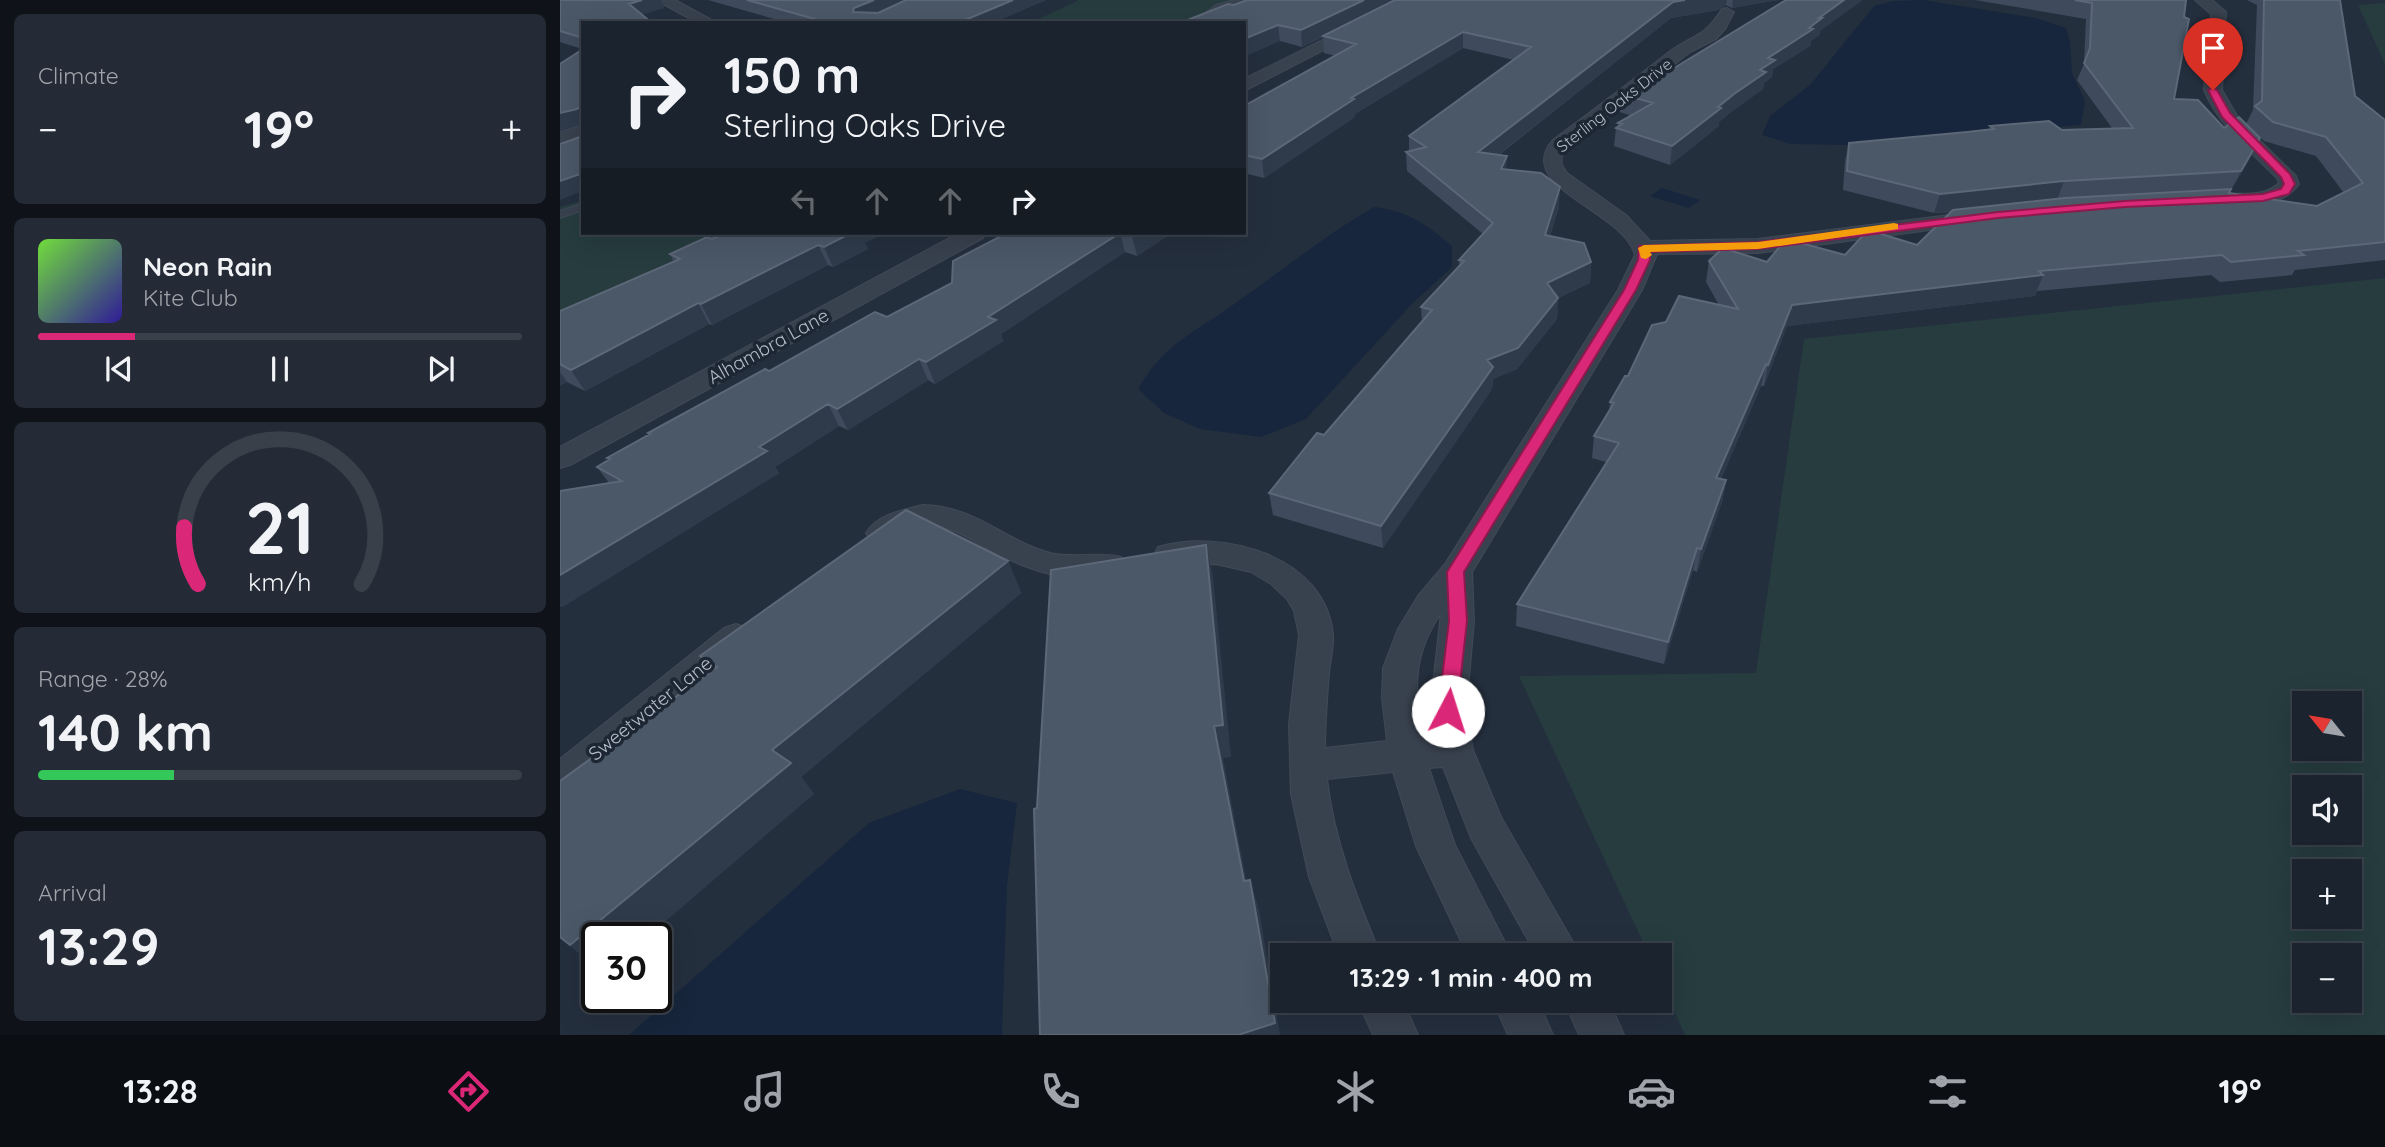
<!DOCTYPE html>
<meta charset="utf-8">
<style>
:root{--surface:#1b232e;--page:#242b36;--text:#f1f3f6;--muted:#a0a4aa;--line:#39404a;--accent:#db2777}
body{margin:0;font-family:Quicksand,sans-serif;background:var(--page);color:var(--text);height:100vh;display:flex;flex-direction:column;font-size:26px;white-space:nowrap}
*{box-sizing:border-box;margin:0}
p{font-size:23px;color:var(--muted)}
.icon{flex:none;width:38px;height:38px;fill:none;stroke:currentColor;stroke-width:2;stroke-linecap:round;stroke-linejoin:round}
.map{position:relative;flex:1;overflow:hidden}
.panel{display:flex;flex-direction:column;gap:14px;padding:14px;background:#0f1319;width:560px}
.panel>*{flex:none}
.top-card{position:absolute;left:21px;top:21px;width:665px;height:214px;border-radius:0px;box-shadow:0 7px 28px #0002,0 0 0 2px var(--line);background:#1b232e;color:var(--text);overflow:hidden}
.needle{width:46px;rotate:300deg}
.fabs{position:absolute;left:1732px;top:691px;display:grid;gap:14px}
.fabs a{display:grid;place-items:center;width:70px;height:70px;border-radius:0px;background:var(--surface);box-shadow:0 7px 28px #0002,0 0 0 2px var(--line);font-size:35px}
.speed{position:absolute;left:21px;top:922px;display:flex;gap:14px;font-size:35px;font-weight:700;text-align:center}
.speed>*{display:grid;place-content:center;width:91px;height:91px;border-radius:50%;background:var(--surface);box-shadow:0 7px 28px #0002,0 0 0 2px var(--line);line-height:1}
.speed .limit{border:4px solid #111;border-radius:10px;background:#fff;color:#111}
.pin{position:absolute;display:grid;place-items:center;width:60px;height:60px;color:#fff;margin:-72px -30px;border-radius:50% 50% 50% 0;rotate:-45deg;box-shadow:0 0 7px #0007}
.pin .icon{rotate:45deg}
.me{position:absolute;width:77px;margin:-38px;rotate:5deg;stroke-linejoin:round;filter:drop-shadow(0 0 5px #0008)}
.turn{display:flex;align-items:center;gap:24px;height:147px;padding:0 28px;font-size:32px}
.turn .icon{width:91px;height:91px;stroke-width:2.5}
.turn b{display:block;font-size:49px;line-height:60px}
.lanes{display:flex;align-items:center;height:66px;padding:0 28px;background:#0003;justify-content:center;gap:35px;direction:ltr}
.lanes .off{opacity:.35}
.big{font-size:52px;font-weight:700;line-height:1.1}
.panel .widget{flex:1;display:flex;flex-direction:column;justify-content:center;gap:10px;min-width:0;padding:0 24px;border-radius:10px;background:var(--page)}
.panel .dial{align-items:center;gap:0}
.dial svg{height:182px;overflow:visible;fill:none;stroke:var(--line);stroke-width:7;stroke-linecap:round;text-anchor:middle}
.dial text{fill:var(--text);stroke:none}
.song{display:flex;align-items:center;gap:21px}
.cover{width:84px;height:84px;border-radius:10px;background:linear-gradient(135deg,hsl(100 70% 55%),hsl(250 70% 35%))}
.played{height:7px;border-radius:4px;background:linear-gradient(90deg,var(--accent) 20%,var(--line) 20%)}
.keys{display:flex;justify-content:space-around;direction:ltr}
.heat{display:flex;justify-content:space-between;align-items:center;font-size:38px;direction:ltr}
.charge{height:10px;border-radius:5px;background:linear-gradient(90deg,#34c759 28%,var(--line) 0)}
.trip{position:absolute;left:710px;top:943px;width:402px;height:70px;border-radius:0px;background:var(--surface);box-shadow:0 7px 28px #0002,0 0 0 2px var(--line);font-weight:700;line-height:70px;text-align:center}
.tab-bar{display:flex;height:112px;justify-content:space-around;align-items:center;background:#0b0e12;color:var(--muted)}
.tab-bar .icon{width:49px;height:49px}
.tab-bar .selected{color:var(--accent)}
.tab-bar b{font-size:32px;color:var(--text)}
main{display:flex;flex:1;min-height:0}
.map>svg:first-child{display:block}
</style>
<main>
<section class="panel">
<div class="widget"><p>Climate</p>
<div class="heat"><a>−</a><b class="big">19°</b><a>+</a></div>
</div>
<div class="widget">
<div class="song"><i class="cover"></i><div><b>Neon Rain</b><p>Kite Club</p></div></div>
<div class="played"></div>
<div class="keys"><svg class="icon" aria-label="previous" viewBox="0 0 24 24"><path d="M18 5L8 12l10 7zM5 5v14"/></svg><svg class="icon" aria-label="pause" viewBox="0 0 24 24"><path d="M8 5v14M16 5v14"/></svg><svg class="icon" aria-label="next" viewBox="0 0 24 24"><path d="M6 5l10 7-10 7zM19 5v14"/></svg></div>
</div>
<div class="widget dial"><svg viewBox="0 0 100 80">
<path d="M14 69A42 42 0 1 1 86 69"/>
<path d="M14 69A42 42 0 0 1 8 44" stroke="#db2777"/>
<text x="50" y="56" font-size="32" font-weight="700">21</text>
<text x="50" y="72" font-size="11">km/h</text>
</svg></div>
<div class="widget"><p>Range · 28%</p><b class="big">140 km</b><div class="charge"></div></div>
<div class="widget"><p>Arrival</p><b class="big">13:29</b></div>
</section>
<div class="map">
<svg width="1825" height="1035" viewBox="0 0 1825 1035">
<rect width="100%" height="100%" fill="#242f3e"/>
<!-- green -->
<path fill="#263c3f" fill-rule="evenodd" d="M 519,0 L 712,0 L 662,23 L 470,23 Z
M 1825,3 L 1825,64 L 1798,5 Z
M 23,200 L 23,233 L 220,233 L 0,337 L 0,207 Z
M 1825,278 L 1825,1035 L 1125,1035 L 1101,982 L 1101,956 L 1089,955 L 959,676 L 1196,673 L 1244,339 ZM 1745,704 L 1790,704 L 1790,749 L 1745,749 ZM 1745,788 L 1790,788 L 1790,833 L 1745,833 ZM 1745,872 L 1790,872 L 1790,917 L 1745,917 ZM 1745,956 L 1790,956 L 1790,1001 L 1745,1001 Z"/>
<!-- water -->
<path fill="#17263c" d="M 1364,0 L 1476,18 L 1506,28 L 1510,42 L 1512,73 L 1525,101 L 1521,125 L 1295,145 L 1230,144 L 1202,135 L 1210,116 L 1250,85 L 1314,6 L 1333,1 Z
M 1102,188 L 1140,200 L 1129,208 L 1090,196 Z
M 814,207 C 848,211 866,224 892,246 L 892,267 L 853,303 L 746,419 L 701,437 L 640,429 L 604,413 L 578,389 C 606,341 635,333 677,302 C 723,270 765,235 814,207 Z
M 400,789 L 457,803 L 447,886 L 442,1035 L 69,1035 L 309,823 Z"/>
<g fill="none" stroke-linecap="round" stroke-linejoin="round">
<defs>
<path id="service" d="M 675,0 L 687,0 L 662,9 L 642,23 L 632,23 L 656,5 Z
M 23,203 L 23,210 L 0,218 L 0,211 Z"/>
<path id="minor" d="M 96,0 L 115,0 L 157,23 L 138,23 Z
M 843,0 L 861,0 L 684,91 L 684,79 Z
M 1635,0 L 1652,0 L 1666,12 L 1662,90 L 1680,121 L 1736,176 L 1739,184 C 1722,208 1680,211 1653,204 L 1650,200 L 1653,196 C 1675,190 1701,200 1719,183 L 1717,178 C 1690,151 1659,126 1644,90 L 1651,14 Z
M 1167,8 L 1174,12 L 1165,29 L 1156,39 L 1130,52 L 1007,148 C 1000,156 1000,165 1007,173 L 1066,215 L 1090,241 L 1198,239 L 1422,211 L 1429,213 L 1432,217 L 1429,221 L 1422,223 L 1198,253 L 1097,254 L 1082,290 L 912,572 L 914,621 L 906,711 L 913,750 L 941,817 L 1021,956 L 977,956 L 911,838 L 883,767 L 869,768 L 895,845 L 952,956 L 908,956 L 856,846 L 833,772 L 767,779 C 774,841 797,898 821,956 L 779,956 L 749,877 L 731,794 L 729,724 L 739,635 L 734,611 L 727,599 L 711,584 L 691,572 L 656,564 L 609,566 L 598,563 L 594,555 L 598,547 C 662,528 766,556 773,635 C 774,647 770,661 769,673 C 767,698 765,723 765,748 L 827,741 L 822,698 L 823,668 L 838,629 L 858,596 L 885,564 L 1058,290 L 1075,255 C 1063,210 952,187 993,140 C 1032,111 1071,82 1109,52 C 1134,34 1144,38 1162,9 ZM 881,613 L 870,711 L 875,737 L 863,738 C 854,689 852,656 881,613 Z
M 23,125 L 23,136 L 0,144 L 0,132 Z
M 399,233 L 426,233 L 423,238 L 10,465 L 0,468 L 0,447 Z
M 363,505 C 418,507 443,540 490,553 C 514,559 539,551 561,557 L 566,565 L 561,573 C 513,587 468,571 426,548 C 407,537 389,525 366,526 C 350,526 336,539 321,543 L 310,540 L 306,533 C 317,514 344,510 363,505 Z
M 176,624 L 188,628 L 193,637 L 188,646 L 13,792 L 0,797 L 0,759 L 164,628 Z
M 798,1001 L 843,1001 L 858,1035 L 813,1035 Z
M 933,1001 L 978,1001 L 993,1035 L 948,1035 Z
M 1004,1001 L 1049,1001 L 1064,1035 L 1019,1035 Z"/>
</defs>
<!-- service casing -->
<use href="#service" stroke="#414a57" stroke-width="2"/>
<!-- minor casing -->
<use href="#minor" stroke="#414a57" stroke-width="2"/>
<!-- service -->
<use href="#service" fill="#38414e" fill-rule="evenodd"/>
<!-- minor -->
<use href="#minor" fill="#38414e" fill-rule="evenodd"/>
</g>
<!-- wall -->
<path fill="#3f4b5c" d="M 0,0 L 101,0 L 104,8 L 23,23 L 23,124 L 0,130 L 0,64 L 22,49 L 0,42 Z
M 148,0 L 486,0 L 432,23 L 228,23 Z
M 687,0 L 1218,0 L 1172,8 L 1166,5 L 1158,10 L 1111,18 L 939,155 L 946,169 L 999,207 L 990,236 L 1031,262 L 1030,283 L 998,298 L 997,319 L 957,369 L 933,379 L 932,389 L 823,548 L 713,515 L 709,493 L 764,435 L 862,322 L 861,307 L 899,267 L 899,260 L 923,234 L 847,171 L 846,152 L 849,151 L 849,136 L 954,60 L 903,48 L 795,114 L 795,117 L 704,178 L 684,173 L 684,106 L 775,56 L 764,53 L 763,37 L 742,47 L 720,41 L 674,5 Z
M 1415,0 L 1626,0 L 1614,99 L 1664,128 L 1700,138 L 1691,156 L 1669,193 L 1757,206 L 1784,193 L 1756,156 L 1704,141 L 1686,124 L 1693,110 L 1697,5 L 1687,0 L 1780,0 L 1795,96 L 1825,120 L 1825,260 L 1735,270 L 1732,275 L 1660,282 L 1651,275 L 1477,291 L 1475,296 L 1227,326 L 1204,386 L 1201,386 L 1161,479 L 1166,480 L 1162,502 L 1137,572 L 1133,570 L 1104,664 L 956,626 L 957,604 L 1046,462 L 1032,458 L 1034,436 L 1049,411 L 1050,402 L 1106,322 L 1159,305 L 1146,282 L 1149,261 L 1207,262 L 1285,255 L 1357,245 L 1391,212 L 1374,213 L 1283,190 L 1285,161 L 1289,143 L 1429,130 L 1430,126 L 1502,130 L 1552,128 L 1517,80 L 1524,64 L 1526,19 Z
M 1260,31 L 1259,35 L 1251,41 L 1250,46 L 1213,69 L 1212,77 L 1204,83 L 1203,89 L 1171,112 L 1159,122 L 1159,126 L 1110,165 L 1054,146 L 1056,128 L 1058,127 L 1058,123 L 1072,116 L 1060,112 L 1062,94 L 1106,73 Z
M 447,233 L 612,233 L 577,256 L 565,252 L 441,334 L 443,341 L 375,384 L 368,380 L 288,430 L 279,426 L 215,467 L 219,473 L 2,607 L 0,605 L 0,491 L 49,483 L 37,467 L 49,460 L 47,458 L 89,434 L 88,433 L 209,371 L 327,317 L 392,283 Z
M 152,239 L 305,243 L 308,249 L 273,267 L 268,265 L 152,325 L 149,324 L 25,391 L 7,382 L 0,385 L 0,311 L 114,262 L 110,254 Z
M 448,561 L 461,593 L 241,777 L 254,794 L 37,938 L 37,968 L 0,937 L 152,671 L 140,656 Z"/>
<!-- shaded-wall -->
<path fill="#2f3b4b" d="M 82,0 L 101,0 L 104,8 L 75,17 L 69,4 Z
M 314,0 L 348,0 L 299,21 L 293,12 L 294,8 Z
M 453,0 L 486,0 L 432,23 L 398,23 Z
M 804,0 L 837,0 L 742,47 L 741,30 Z
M 1125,0 L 1167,0 L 1166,5 L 1158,10 L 1111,18 L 918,171 L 918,152 L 1113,2 Z
M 1173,0 L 1218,0 L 1172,8 Z
M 1284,0 L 1303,0 L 1260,31 L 1259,35 L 1251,41 L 1250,46 L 1213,69 L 1212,77 L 1204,83 L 1203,89 L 1171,112 L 1159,122 L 1159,126 L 1110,165 L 1112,146 L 1200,70 L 1208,58 L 1249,28 L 1259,18 Z
M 718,25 L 720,41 L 684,57 L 684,39 Z
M 903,32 L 903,48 L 795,114 L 795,117 L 704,178 L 702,159 L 791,98 Z
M 23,104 L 23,124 L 0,130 L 0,113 Z
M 1700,138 L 1691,156 L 1672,190 L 1681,171 Z
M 947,156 L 946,175 L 941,169 Z
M 23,173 L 23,191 L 0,200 L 0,181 Z
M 1504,181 L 1497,200 L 1374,213 L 1380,194 Z
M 1000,187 L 999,207 L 984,255 L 985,235 Z
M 291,233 L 326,233 L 305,243 L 308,249 L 273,267 L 264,247 Z
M 560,233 L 565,252 L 441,334 L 443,341 L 375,384 L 366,362 L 428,317 Z
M 577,233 L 612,233 L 577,256 L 572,236 Z
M 258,245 L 268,265 L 152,325 L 141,304 Z
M 1031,262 L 1030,283 L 998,298 L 997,319 L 957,369 L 933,379 L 932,389 L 823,548 L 821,526 L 927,360 L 987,283 Z
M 1483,275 L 1475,296 L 1227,326 L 1204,386 L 1208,365 L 1232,305 Z
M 138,303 L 149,324 L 25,391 L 11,370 Z
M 359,359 L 368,380 L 288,430 L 277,409 Z
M 1206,364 L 1201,386 L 1152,500 L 1156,478 Z
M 0,372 L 7,382 L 0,385 Z
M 268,404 L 279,426 L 215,467 L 219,473 L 2,607 L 0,604 L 0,575 L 199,447 Z
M 1166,480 L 1162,502 L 1137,572 L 1141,549 Z
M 646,545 L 653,577 L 671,757 L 663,758 L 692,911 L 684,881 L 654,726 Z
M 1137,548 L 1133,570 L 1104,664 L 1108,642 Z
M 448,561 L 461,593 L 241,777 L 254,794 L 86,938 L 37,938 L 37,968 L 10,945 L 212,750 Z
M 690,880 L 699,910 L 720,1035 L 678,1035 Z"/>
<!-- building -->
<path fill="#4b5868" stroke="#5c6777" stroke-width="2" d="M 0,0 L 82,0 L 69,4 L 92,23 L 23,23 L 23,38 L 0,31 Z
M 187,0 L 314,0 L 294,8 L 293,12 L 318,13 L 346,0 L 453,0 L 398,23 L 269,23 Z
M 687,0 L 804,0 L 741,30 L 718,25 L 684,39 L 684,23 L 620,23 L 668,4 L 674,5 Z
M 835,0 L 1125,0 L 1113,2 L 918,152 L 947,156 L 941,169 L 981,173 L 1000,187 L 985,235 L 1024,243 L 1031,262 L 987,283 L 998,298 L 958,348 L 927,360 L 933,367 L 821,526 L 709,493 L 757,433 L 764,435 L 872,310 L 861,307 L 904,261 L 899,260 L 933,223 L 846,152 L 866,147 L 849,136 L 971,47 L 903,32 L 791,98 L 794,99 L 702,159 L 684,155 L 684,106 L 796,44 L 763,36 Z
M 1226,0 L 1284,0 L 1259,18 L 1262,18 L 1249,28 L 1253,29 L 1208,58 L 1215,60 L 1200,70 L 1206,72 L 1174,94 L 1158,107 L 1161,108 L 1112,146 L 1056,128 L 1062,124 L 1058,123 L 1093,103 L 1062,94 L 1104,70 L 1106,73 Z
M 1515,0 L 1626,0 L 1624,17 L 1629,19 L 1614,99 L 1638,100 L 1664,128 L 1679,117 L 1700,138 L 1681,171 L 1504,181 L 1380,194 L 1287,171 L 1289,143 L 1407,132 L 1434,129 L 1430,126 L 1489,121 L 1502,130 L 1573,128 L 1524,63 L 1530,48 L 1532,3 Z
M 1704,0 L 1780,0 L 1795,96 L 1825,120 L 1825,242 L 1738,251 L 1744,255 L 1671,262 L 1662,255 L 1479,271 L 1483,275 L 1232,305 L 1208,365 L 1206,364 L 1156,478 L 1166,480 L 1141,549 L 1137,548 L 1108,642 L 957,604 L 1059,443 L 1034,436 L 1054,403 L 1050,402 L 1065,376 L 1068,376 L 1092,325 L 1106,322 L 1119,296 L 1178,309 L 1149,261 L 1163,248 L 1207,262 L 1226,239 L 1285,255 L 1308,230 L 1357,245 L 1393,210 L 1505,198 L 1671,189 L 1669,193 L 1757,206 L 1803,183 L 1766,137 L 1713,122 L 1695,106 L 1702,101 Z
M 23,49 L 23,104 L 17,109 L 0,113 L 0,64 Z
M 23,136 L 23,173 L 0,181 L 0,144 Z
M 166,233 L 291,233 L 264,247 L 258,245 L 141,304 L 138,303 L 11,370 L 0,364 L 0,311 L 120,259 L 110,254 L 147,237 L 152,239 Z
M 447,233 L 560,233 L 428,317 L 436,320 L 366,362 L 359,359 L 277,409 L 268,404 L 199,447 L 207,451 L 0,575 L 0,491 L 62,481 L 37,467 L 50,459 L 47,458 L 90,434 L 88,433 L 205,369 L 209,371 L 315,312 L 327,317 L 392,283 L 393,261 Z
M 562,233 L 577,233 L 572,236 Z
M 346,510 L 448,561 L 212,750 L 231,763 L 10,945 L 0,937 L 0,781 L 157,667 L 140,656 Z
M 646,545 L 663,725 L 654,726 L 684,881 L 690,880 L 715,1023 L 678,1035 L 480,1035 L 474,809 L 477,808 L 491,570 Z"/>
<!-- route -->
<path fill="#db2777" stroke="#8e194d" stroke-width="2" d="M 1653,88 L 1657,90 L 1670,113 L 1730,174 L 1735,184 L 1729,194 L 1703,201 L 1565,207 L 1438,218 L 1198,249 L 1090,252 L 1090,260 L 1076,290 L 904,572 L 907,621 L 897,711 L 894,717 L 888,719 L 881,717 L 878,711 L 889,621 L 887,572 L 1064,290 L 1078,260 L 1079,246 L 1198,242 L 1438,212 L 1565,201 L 1703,194 L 1721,189 L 1724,184 L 1721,177 L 1662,117 L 1648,90 Z"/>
<!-- slow -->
<path fill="#f59e0b" d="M 1334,223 L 1338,224 L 1338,229 L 1198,249 L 1090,252 L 1092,255 L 1086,259 L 1081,258 L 1078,248 L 1084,245 L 1198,242 Z"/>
<g text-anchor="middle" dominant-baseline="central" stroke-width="7" stroke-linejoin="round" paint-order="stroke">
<!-- far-street labels -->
<g font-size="16" fill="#b4bcc9" stroke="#1d2633">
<text transform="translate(1054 105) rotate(-38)">Sterling Oaks Drive</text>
</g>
<!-- street labels -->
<g font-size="19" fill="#b4bcc9" stroke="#1d2633">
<text transform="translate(208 346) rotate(-29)">Alhambra Lane</text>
<text transform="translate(90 708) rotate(-39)">Sweetwater Lane</text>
</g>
</g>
</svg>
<div class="fabs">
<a><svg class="needle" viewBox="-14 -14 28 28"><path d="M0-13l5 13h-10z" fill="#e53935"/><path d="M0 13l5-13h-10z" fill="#a0a4aa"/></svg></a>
<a><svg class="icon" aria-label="sound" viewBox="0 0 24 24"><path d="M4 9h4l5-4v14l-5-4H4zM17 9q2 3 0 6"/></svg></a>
<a>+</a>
<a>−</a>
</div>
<div class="speed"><div class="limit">30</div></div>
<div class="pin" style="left:1653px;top:90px;background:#d93025"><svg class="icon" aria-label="arrive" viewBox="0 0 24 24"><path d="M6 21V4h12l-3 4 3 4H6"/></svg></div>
<svg class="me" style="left:888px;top:711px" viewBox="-20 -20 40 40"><circle r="19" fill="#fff"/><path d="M0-13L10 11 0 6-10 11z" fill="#db2777"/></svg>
<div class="trip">13:29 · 1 min · 400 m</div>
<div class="top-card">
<div class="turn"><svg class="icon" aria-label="right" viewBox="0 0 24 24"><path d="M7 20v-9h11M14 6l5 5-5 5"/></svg><div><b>150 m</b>Sterling Oaks Drive</div></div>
<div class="lanes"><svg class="icon off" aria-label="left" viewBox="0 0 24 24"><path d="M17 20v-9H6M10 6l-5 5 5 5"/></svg><svg class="icon off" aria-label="ahead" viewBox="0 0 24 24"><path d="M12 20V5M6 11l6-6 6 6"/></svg><svg class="icon off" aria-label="ahead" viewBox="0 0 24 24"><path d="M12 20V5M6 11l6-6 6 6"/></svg><svg class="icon" aria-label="right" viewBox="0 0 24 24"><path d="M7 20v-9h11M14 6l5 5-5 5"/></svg></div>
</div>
</div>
</main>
<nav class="tab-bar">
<b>13:28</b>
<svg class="icon selected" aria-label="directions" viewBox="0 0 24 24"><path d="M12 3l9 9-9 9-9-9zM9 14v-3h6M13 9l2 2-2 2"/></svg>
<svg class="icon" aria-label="music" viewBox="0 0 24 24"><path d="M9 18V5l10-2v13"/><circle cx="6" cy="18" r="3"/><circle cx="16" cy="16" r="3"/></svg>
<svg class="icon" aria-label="phone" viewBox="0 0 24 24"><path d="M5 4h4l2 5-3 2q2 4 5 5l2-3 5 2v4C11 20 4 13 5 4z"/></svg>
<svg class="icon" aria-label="climate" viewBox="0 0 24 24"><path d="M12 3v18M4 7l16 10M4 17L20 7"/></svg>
<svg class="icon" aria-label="car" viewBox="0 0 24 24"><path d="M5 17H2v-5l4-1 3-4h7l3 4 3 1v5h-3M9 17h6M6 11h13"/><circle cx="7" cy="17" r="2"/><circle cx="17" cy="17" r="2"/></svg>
<svg class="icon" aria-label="filters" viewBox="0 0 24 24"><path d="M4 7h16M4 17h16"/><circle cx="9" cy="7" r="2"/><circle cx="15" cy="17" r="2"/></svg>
<b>19°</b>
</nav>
